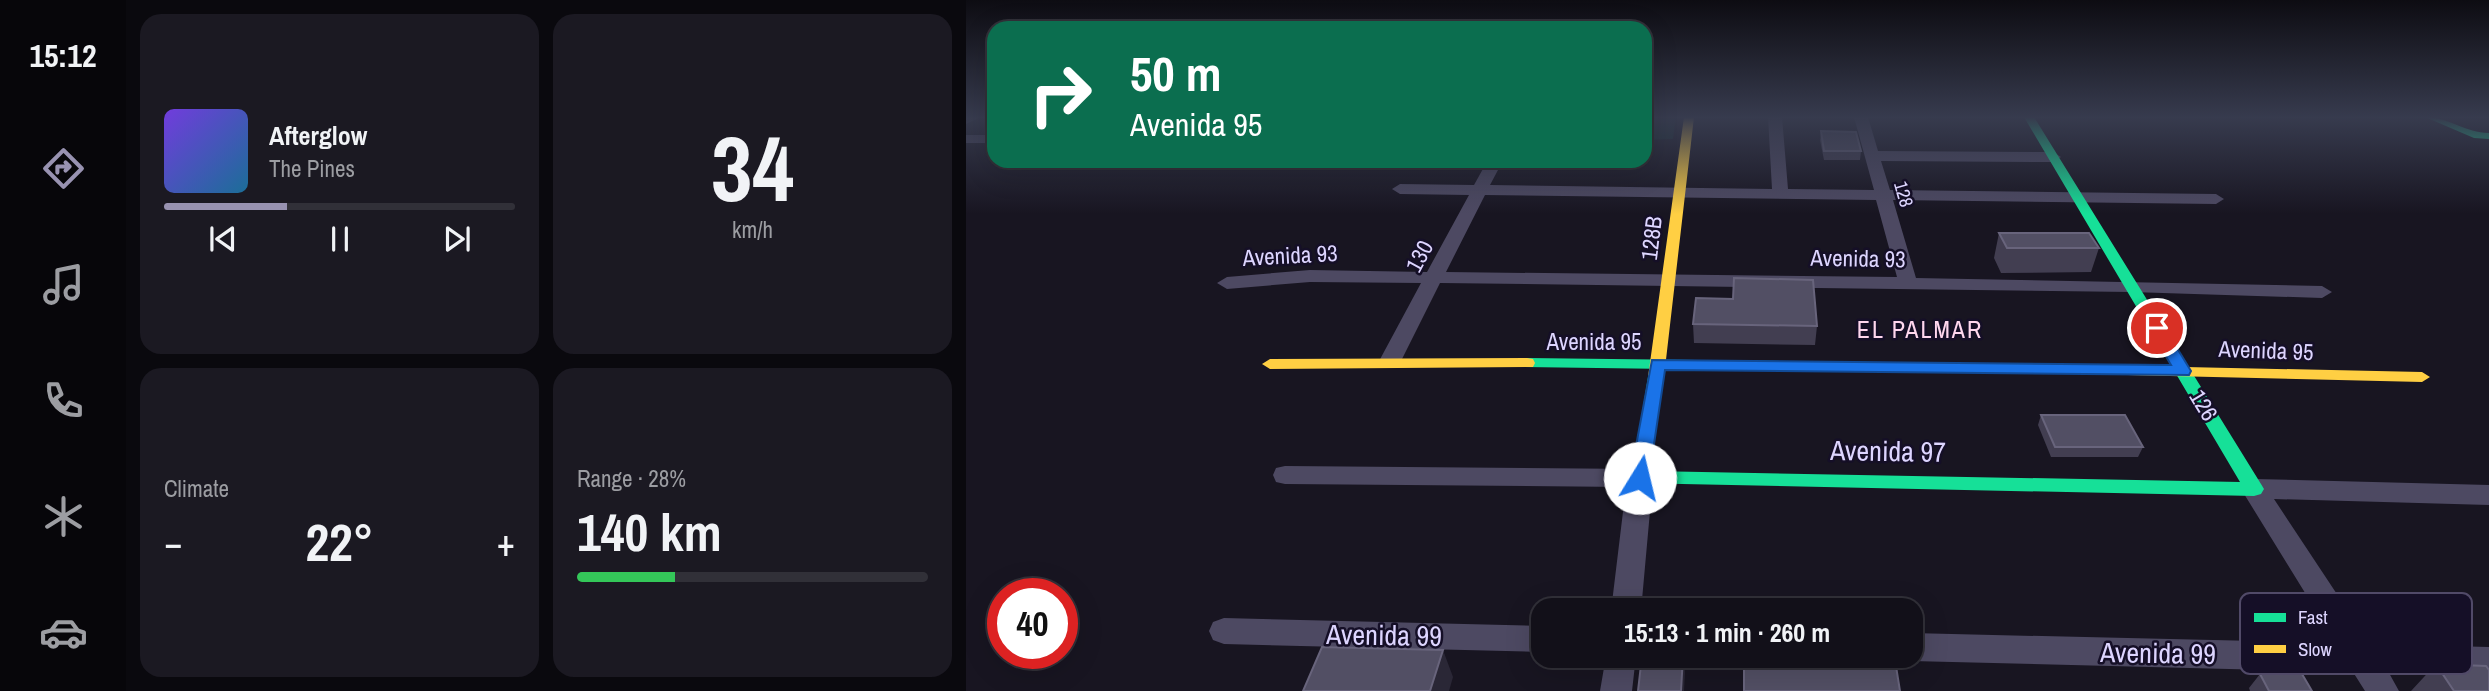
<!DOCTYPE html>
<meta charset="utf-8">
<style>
:root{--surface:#121019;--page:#1b1922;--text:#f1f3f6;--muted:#9c9da2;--line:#313038;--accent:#9892b1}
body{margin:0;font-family:"Archivo Narrow",sans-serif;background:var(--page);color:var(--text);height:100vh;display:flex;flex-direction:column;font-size:26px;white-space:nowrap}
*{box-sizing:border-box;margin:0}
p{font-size:23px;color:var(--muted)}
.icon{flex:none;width:38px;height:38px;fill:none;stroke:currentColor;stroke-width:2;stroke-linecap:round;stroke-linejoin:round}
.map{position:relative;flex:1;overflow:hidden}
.sheet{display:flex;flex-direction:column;gap:14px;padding:14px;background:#0a090e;width:840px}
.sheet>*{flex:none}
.guide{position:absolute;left:21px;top:21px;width:665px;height:147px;border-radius:21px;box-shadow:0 7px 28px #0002,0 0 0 2px var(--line);background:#0b6e4f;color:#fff;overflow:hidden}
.speed{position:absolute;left:21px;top:578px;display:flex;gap:14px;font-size:35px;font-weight:700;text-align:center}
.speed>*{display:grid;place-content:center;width:91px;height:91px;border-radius:50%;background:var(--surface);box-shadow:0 7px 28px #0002,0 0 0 2px var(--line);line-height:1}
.speed .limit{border:10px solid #d22;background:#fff;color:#111}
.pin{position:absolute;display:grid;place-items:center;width:60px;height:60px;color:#fff;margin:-30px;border:4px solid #fff;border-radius:50%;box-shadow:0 2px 7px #0007}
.me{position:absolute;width:77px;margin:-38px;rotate:9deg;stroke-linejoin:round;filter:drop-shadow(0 0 5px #0008)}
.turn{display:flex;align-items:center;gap:24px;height:147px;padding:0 28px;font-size:32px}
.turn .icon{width:91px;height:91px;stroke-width:2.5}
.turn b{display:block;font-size:49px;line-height:60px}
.big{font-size:52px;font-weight:700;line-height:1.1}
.sheet .tile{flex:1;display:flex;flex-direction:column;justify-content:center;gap:10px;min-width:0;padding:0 24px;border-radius:21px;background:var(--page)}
.sheet .dial{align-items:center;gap:0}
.dial b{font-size:91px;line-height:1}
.song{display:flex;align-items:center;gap:21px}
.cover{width:84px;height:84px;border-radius:10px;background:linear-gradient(135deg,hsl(260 70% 55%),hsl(200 70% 35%))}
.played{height:7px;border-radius:4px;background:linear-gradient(90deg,var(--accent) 35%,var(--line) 35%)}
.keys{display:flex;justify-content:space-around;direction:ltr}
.heat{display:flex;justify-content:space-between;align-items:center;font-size:38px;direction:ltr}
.charge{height:10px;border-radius:5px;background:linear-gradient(90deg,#34c759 28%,var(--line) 0)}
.sheet .tiles{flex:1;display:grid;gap:14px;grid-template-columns:repeat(2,1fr)}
.trip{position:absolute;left:565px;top:598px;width:392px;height:70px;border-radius:21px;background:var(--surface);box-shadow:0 7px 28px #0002,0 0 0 2px var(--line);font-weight:700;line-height:70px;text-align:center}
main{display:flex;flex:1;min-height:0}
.menu{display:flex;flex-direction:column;width:126px;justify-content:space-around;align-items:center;background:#07060a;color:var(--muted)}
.menu .icon{width:49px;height:49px}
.menu .active{color:var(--accent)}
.menu b{font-size:32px;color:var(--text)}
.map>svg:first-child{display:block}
</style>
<main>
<nav class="menu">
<b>15:12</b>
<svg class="icon active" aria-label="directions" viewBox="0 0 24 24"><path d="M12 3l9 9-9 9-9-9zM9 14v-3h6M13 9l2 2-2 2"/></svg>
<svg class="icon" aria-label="music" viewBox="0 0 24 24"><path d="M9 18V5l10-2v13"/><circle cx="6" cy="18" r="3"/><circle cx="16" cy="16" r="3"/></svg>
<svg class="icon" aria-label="phone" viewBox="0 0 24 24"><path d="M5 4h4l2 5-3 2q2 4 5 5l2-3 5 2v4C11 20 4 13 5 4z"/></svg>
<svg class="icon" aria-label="climate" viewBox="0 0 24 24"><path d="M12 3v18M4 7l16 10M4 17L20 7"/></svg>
<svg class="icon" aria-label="car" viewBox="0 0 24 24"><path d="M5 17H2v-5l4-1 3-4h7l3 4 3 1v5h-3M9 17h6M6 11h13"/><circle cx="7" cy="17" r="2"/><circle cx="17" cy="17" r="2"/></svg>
</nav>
<section class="sheet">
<div class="tiles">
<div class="tile">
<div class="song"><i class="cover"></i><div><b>Afterglow</b><p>The Pines</p></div></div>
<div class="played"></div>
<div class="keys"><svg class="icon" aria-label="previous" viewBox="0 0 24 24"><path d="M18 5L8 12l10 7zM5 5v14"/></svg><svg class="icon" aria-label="pause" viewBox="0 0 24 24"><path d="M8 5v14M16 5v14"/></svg><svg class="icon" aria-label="next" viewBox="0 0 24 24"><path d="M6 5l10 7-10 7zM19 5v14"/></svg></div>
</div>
<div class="tile dial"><b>34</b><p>km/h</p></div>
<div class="tile"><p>Climate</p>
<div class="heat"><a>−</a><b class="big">22°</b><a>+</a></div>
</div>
<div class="tile"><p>Range · 28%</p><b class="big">140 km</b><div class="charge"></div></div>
</div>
</section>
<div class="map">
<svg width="1523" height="691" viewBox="0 0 1523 691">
<rect width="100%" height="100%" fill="#181521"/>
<!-- green -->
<path fill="#132c2f" d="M 679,117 L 710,117 L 707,139 L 679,140 Z"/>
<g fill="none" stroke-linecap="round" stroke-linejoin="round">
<!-- street -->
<path fill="#4d4962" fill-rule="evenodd" d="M 0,117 L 15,117 L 0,124 Z
M 802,117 L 816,117 L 822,189 L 908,190 L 888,117 L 902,117 L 912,151 L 1087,152 L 1095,157 L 1087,162 L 915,161 L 924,190 L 1250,194 L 1258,199 L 1250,204 L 927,200 L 950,278 L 1356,286 L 1366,292 L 1356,298 L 1165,292 L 474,283 L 434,363 L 431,368 L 415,368 L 412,363 L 455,283 L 344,282 L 261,289 L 251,283 L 261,277 L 344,270 L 461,272 L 503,195 L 434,194 L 426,189 L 434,184 L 508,185 L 518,167 L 524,165 L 532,170 L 524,185 L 806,189 ZM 519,195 L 910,200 L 931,277 L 480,272 Z
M 0,135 L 28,135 L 28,143 L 0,143 Z
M 319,466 L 674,469 L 683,471 L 687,478 L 675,611 L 645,611 L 660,487 L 319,484 L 310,482 L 307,475 L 310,468 Z
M 1288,479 L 1523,485 L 1523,505 L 1308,499 L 1404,644 L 1523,647 L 1523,675 L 1423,673 L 1433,691 L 1399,691 L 1387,672 L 945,661 L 934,657 L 945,656 L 945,633 L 1370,643 L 1275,489 L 1279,482 Z
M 258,618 L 578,626 L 578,652 L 258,644 L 247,640 L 243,631 L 247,622 Z
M 640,656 L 670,656 L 666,691 L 634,691 Z"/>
<!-- fast -->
<path fill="#16e098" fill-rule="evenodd" d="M 1058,117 L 1068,117 L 1295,484 L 1298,489 L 1295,494 L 1288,496 L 667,483 L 665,478 L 682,377 L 690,372 L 698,377 L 684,471 L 1274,482 Z
M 1459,117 C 1482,117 1500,133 1523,133 L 1523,139 L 1508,138 Z
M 561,358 L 1082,364 L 1090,369 L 1082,374 L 555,367 L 553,363 Z"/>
<!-- slow -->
<path fill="#ffcf43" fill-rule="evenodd" d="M 718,117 L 728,117 L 698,377 L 690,382 L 682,377 Z
M 561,358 L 567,359 L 569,363 L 567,367 L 304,369 L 296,364 L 304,359 Z
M 1082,364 L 1456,372 L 1464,377 L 1456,382 L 1076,373 L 1074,369 L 1076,365 Z"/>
</g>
<!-- wall -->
<path fill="#423e51" d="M 855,131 L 895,151 L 894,160 L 858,160 L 854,140 Z
M 1033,233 L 1133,248 L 1125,272 L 1035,273 L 1028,258 Z
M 767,299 L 851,326 L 849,345 L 728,343 L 727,324 Z
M 1075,415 L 1177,447 L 1172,457 L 1085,457 L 1072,425 Z
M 1470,664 L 1523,691 L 1445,691 Z
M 1294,674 L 1346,691 L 1284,691 L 1283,688 Z"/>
<!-- shaded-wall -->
<path fill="#2a2736" d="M 477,650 L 487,677 L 483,691 L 464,691 Z
M 717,656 L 718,656 L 719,673 L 718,691 L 715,691 Z"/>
<!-- building -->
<path fill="#524f64" stroke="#68647c" stroke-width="2" d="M 855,131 L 890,132 L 895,151 L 858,151 Z
M 1033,233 L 1123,233 L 1133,248 L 1041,248 Z
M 768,278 L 847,280 L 851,326 L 727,324 L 730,298 L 767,299 Z
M 1075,415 L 1159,415 L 1177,447 L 1089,447 Z
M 356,647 L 477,650 L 464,691 L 337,691 Z
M 676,656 L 717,656 L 715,691 L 672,691 Z
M 778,660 L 929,660 L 934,691 L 778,691 Z
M 1470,664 L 1520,666 L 1523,670 L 1523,691 L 1488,691 Z
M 1294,674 L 1336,674 L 1346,691 L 1303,691 Z"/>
<!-- sky -->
<linearGradient id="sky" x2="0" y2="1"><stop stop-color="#0d0c12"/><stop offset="0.55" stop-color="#373b4e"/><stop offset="1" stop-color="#373b4e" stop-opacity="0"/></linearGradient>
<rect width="1523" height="214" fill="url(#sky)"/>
<!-- route -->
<path fill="#1a73e8" stroke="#114b97" stroke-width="2" d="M 1191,324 L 1197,325 L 1225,371 L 1223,375 L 699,370 L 683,478 L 680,483 L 667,483 L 664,478 L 686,360 L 1205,365 L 1183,328 Z"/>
<g text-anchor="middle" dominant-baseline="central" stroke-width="5" stroke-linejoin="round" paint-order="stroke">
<!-- far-street labels -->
<g font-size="19" fill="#ddd5ff" stroke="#150f27">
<text transform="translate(938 194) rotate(74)">128</text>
</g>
<!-- street labels -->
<g font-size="23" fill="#ddd5ff" stroke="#150f27">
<text transform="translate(685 238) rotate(-83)">128B</text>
<text transform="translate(324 255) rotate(-3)">Avenida 93</text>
<text transform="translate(453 256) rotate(-62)">130</text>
<text transform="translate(892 258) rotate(1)">Avenida 93</text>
<text x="628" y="341">Avenida 95</text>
<text transform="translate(1300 350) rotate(2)">Avenida 95</text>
<text transform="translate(1238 405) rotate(59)">126</text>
</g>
<!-- neighbourhood labels -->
<g font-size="24" letter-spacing="2" fill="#ffd7ee" stroke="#150f27">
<text x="954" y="329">EL PALMAR</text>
</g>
<!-- near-street labels -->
<g font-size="28" fill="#ddd5ff" stroke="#150f27">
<text transform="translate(922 451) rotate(1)">Avenida 97</text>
<text transform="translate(418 635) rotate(1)">Avenida 99</text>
<text transform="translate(1192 653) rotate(1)">Avenida 99</text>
</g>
</g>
<!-- legend -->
<rect x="1274" y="593" width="232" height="81" rx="10" fill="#150f27" stroke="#514a68" stroke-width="2"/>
<rect x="1288" y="613" width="32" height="9" fill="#16e098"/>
<rect x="1288" y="645" width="32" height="8" fill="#ffcf43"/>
<g font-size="19" fill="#ddd5ff">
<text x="1332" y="624">Fast</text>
<text x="1332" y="656">Slow</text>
</g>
</svg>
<div class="speed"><div class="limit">40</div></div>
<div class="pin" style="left:1191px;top:328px;background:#d93025"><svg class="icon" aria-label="arrive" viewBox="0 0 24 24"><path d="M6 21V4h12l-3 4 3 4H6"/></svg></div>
<svg class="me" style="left:674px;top:478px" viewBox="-20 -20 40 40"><circle r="19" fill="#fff"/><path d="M0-13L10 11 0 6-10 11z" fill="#1a73e8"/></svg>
<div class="trip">15:13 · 1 min · 260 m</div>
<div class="guide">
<div class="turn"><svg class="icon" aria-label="right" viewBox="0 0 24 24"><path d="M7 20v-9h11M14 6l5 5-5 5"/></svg><div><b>50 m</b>Avenida 95</div></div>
</div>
</div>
</main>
